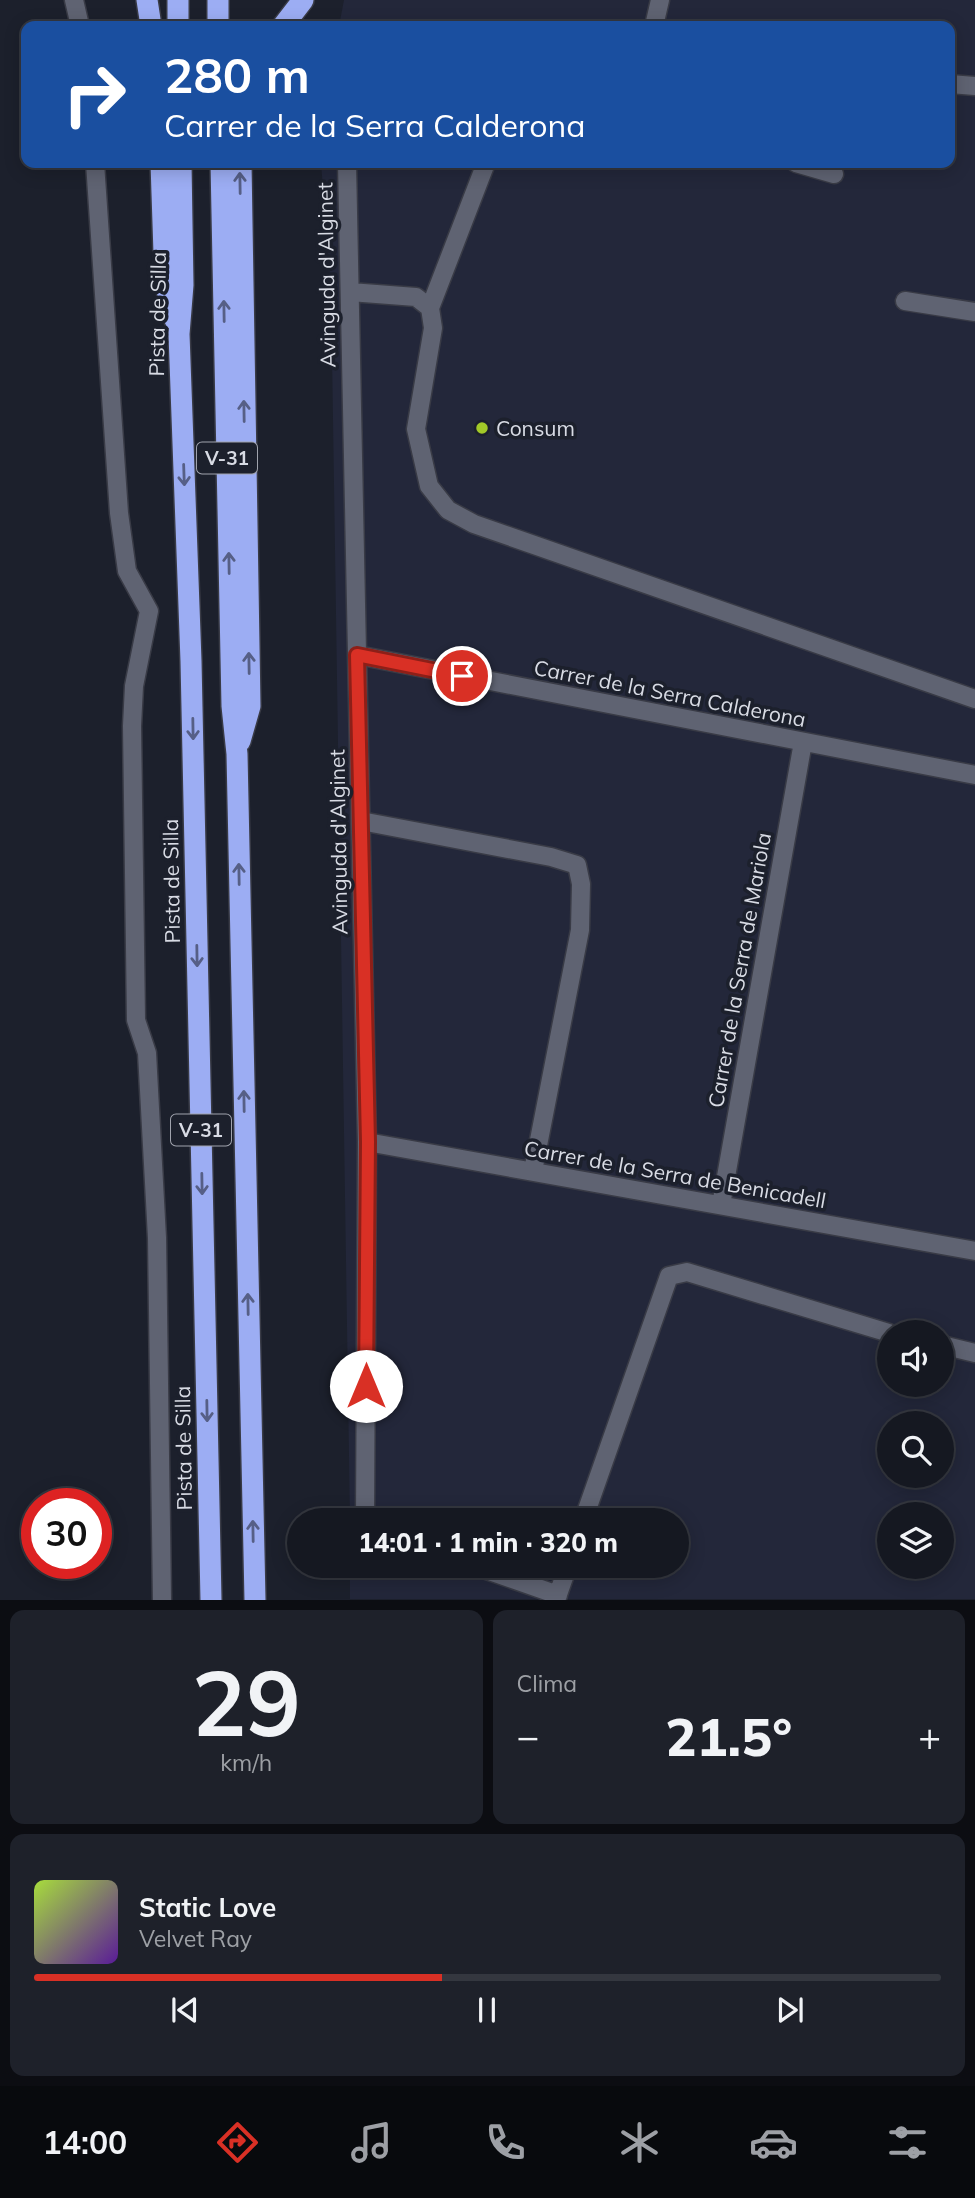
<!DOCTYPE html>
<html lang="es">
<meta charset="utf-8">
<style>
:root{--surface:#151821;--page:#1e212a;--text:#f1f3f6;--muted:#9da0a5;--line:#34373f;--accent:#d93025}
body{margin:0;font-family:Mulish,sans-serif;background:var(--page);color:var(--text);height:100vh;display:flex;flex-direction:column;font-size:26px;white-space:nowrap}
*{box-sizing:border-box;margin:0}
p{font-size:23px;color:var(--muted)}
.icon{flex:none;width:38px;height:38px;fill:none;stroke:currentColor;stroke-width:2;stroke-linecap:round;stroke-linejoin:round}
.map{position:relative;height:1600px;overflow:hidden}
.sheet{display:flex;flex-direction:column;gap:10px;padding:10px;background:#0c0d12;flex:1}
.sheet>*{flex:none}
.guide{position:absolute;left:21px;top:21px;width:934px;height:147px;border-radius:14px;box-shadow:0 4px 18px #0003,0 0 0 2px var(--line);background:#1a4fa0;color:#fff;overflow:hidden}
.fabs{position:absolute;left:877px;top:1320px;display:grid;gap:14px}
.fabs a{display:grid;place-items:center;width:77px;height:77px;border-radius:50%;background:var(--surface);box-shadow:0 4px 18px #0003,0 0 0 2px var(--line);font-size:35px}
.speed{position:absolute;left:21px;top:1488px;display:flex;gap:14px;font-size:35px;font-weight:700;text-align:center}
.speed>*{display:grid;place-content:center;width:91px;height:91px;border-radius:50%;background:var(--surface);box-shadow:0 4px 18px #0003,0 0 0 2px var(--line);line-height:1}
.speed .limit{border:10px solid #d22;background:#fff;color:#111}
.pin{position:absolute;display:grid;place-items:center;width:60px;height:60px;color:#fff;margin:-30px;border:4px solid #fff;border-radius:50%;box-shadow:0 2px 7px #0007}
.me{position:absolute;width:77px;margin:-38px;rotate:0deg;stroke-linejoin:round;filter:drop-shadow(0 0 5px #0008)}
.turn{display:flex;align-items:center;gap:24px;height:147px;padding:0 28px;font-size:32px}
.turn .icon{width:91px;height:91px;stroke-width:2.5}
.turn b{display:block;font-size:49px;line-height:60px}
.big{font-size:52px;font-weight:800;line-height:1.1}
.sheet .widget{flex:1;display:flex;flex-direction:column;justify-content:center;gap:10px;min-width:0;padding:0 24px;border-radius:14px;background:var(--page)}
.sheet .dial{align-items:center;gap:0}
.dial b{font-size:91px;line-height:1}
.song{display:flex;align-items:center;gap:21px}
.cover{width:84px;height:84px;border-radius:10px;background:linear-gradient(135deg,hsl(80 70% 55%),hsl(270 70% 35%))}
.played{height:7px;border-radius:4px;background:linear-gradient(90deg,var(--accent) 45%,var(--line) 45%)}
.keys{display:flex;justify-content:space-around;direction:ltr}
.heat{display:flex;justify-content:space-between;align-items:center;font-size:38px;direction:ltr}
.sheet .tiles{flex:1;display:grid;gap:10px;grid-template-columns:1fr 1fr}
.widget:last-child{grid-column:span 2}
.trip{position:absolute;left:287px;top:1508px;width:402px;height:70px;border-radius:35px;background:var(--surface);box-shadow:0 4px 18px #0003,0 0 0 2px var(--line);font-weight:800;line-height:70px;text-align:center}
.tab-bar{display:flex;height:112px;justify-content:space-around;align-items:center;background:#080a0d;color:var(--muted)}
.tab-bar .icon{width:49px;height:49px}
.tab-bar .active{color:var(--accent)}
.tab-bar b{font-size:32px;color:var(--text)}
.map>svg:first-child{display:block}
</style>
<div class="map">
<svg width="975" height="1600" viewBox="0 0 975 1600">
<rect width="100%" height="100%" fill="#1c202c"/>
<!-- built -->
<path fill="#23273a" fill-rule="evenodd" d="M 344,0 L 975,0 L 975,1599 L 350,1599 L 350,1566 L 677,1566 L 677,1521 L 350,1521 L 331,290 L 321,163 L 950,163 L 950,26 L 339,26 ZM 889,1332 L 942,1332 L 942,1384 L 889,1384 ZM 889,1423 L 942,1423 L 942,1475 L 889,1475 ZM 889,1514 L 942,1514 L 942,1566 L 889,1566 Z"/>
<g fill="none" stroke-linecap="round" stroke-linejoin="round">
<defs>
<path id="minor" d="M 74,0 L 80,26
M 654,26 L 660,0
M 950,84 L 975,86
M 95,163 L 119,513 L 127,571 L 149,611 L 134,686 L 132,726 L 136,1020 L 147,1053 L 157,1238 L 162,1600
M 347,163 L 367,1142 L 365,1521
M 796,163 L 834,174
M 350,292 L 416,297 L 430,308 L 433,328 L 416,429 L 429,486 L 448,510 L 474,524 L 975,699
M 905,301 L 975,312
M 430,308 L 486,163
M 357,655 L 975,775
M 361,821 L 551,857 L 577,865 L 581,884 L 580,930 L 533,1171
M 367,1142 L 975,1251
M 721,1205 L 803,742
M 942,1345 L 975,1353
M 583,1521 L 669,1276 L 687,1272 L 889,1333
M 475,1566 L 558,1595
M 556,1600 L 568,1566"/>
<path id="highway" d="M 147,0 L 151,26
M 178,0 L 178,26
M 218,0 L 218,26
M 283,26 L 303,0
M 161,163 L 165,283 L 175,320
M 181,163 L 183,285 L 179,334 L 191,661 L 211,1600
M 221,163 L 232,706 L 237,754 L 255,1600
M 240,741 L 250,706 L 241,163"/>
</defs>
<!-- minor casing -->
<use href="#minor" stroke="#393b46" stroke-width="21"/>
<!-- highway casing -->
<use href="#highway" stroke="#393b46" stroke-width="24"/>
<!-- minor -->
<use href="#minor" stroke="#5f6372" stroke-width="18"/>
<!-- highway -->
<use href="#highway" stroke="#9cadf3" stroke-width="21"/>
</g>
<!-- one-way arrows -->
<defs><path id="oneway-shaft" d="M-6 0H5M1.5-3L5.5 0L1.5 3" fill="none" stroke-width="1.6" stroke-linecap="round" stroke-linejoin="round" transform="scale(1.75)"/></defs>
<g stroke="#565f86">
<use href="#oneway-shaft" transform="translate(240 183) rotate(-91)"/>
<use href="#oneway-shaft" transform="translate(224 311) rotate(-91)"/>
<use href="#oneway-shaft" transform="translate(244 411) rotate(-91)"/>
<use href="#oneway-shaft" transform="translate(184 475) rotate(88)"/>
<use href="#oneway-shaft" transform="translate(229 563) rotate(-91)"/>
<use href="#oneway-shaft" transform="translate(249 663) rotate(-91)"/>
<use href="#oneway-shaft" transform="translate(193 729) rotate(89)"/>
<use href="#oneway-shaft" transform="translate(239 874) rotate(-91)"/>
<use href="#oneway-shaft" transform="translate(197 956) rotate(89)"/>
<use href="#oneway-shaft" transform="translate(244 1101) rotate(-91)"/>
<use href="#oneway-shaft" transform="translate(202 1184) rotate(89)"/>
<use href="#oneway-shaft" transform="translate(248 1304) rotate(-91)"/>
<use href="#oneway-shaft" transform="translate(207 1411) rotate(89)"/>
<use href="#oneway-shaft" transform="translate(253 1531) rotate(-91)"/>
</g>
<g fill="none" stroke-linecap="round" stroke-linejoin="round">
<defs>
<path id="route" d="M 366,1386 L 368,1142 L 357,655 L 462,676"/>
</defs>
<!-- route casing -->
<use href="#route" stroke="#8d1f18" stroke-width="18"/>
<!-- route -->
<use href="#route" stroke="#d93025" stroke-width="12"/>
</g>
<!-- markers -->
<circle fill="#a2c928" stroke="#1c202c" stroke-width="2.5" cx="482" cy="428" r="7"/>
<g text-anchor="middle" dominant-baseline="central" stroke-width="7" stroke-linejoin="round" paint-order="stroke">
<!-- shield labels -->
<g fill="#1c202c" stroke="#a0a3ad" stroke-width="2">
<rect x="197" y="442.5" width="60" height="31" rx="5"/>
<rect x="171" y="1114.5" width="60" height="31" rx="5"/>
</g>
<g font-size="19" font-weight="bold" fill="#d8dbe4">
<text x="227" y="458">V-31</text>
<text x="201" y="1130">V-31</text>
</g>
<!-- street labels -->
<g font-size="21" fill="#d8dbe4" stroke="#1c202c">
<text transform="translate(326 275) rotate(-91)">Avinguda d'Alginet</text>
<text transform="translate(157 314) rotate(-89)">Pista de Silla</text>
<text transform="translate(670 693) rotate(11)">Carrer de la Serra Calderona</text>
<text transform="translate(338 842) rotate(-91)">Avinguda d'Alginet</text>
<text transform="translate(171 881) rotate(-91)">Pista de Silla</text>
<text transform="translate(739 970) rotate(-80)">Carrer de la Serra de Mariola</text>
<text transform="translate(675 1174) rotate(10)">Carrer de la Serra de Benicadell</text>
<text transform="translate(183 1448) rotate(-91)">Pista de Silla</text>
</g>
<!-- poi labels -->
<g font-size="21" fill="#d8dbe4" stroke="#1c202c" text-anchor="start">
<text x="496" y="428">Consum</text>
</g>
</g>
</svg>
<div class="fabs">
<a><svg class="icon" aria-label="sound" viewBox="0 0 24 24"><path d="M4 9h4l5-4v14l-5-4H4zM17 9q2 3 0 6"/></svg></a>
<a><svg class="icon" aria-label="search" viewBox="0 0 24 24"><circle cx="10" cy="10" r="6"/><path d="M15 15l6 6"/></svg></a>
<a><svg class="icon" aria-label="layers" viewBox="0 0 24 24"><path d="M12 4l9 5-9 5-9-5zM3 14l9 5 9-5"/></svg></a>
</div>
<div class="speed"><div class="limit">30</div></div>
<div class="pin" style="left:462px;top:676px;background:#d93025"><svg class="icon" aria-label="arrive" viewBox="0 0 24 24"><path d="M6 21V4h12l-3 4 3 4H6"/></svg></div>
<svg class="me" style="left:366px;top:1386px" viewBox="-20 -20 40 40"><circle r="19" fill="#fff"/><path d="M0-13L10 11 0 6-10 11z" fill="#d93025"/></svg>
<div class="trip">14:01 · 1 min · 320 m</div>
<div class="guide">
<div class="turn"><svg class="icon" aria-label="right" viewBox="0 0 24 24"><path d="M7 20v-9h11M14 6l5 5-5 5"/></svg><div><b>280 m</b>Carrer de la Serra Calderona</div></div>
</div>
</div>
<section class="sheet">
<div class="tiles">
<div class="widget dial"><b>29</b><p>km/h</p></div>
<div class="widget"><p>Clima</p>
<div class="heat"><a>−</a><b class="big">21.5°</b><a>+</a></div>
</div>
<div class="widget">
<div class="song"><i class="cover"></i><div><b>Static Love</b><p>Velvet Ray</p></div></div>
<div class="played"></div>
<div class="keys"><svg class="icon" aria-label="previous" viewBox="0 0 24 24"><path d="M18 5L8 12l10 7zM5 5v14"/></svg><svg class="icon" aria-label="pause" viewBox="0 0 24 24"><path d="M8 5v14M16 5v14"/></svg><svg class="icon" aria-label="next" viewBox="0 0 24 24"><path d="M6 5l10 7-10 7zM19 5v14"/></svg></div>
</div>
</div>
</section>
<nav class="tab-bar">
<b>14:00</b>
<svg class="icon active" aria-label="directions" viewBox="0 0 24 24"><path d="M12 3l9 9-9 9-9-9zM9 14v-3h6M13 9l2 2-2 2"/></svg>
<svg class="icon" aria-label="music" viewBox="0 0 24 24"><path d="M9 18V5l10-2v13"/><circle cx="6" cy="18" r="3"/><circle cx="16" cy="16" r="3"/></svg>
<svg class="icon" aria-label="phone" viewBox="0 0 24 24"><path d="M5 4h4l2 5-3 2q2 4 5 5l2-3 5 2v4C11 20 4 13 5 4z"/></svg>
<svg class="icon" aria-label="climate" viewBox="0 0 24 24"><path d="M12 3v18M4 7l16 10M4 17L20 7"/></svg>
<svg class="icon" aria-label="car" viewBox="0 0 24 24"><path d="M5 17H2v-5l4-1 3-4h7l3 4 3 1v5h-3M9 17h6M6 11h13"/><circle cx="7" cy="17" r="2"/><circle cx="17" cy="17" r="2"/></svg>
<svg class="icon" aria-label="filters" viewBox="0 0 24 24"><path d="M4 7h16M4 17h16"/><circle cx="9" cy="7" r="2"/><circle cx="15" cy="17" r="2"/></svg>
</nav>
